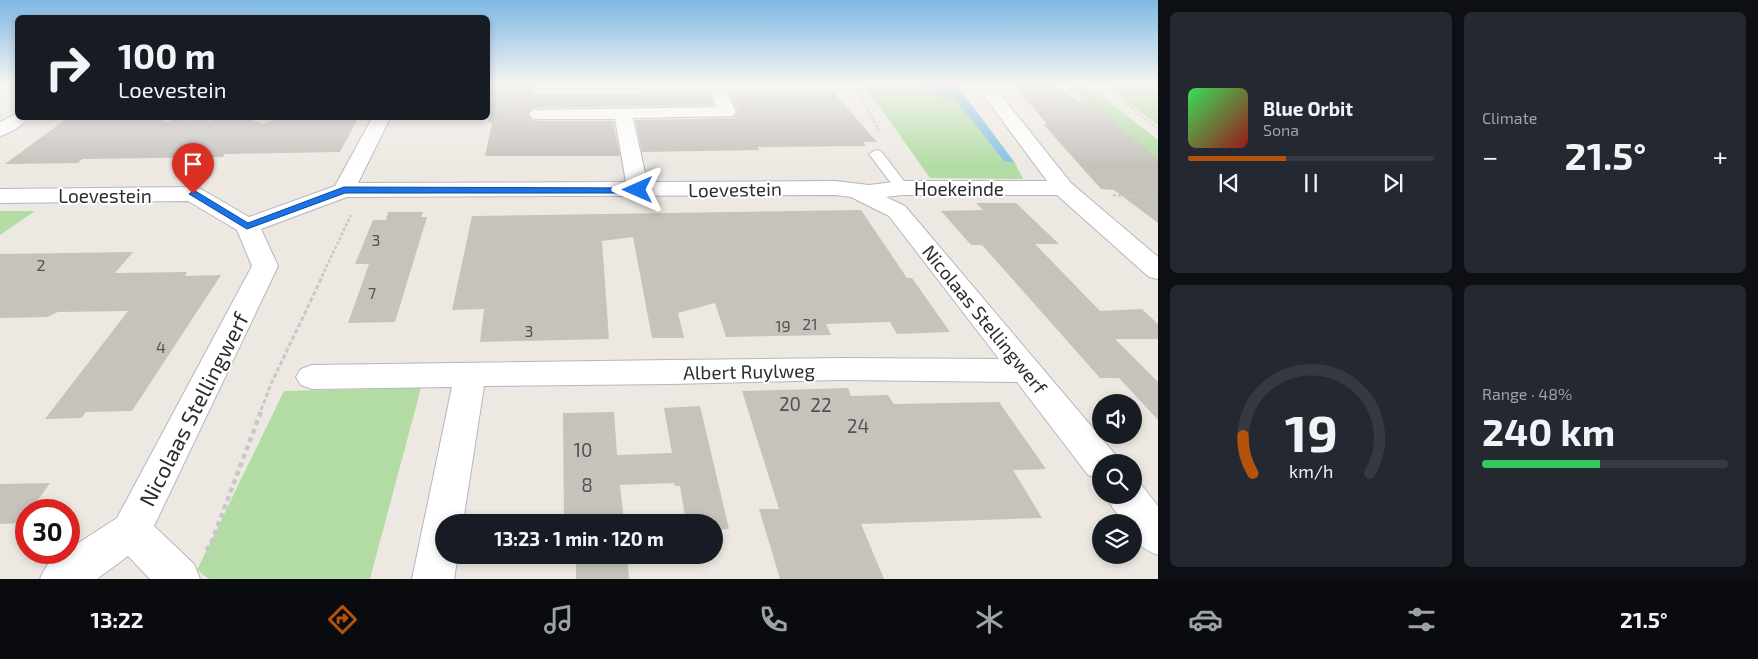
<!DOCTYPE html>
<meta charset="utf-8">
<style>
:root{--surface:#171b24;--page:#242831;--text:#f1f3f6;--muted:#9ea1a6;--line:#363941;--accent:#b45309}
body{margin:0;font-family:"Exo 2",sans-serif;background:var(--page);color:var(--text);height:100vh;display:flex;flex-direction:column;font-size:19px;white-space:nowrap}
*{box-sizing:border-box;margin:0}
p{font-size:16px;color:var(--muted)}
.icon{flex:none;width:28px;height:28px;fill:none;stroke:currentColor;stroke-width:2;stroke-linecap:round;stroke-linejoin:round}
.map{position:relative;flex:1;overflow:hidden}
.side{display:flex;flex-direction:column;gap:12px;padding:12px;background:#0d0f14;width:600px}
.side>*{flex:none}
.top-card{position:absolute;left:15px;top:15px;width:475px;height:105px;border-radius:8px;box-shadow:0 2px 8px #0003;background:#171b24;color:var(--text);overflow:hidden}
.fabs{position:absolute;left:1092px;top:394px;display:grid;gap:10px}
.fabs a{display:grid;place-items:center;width:50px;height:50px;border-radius:50%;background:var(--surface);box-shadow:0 2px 8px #0003;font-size:25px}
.speed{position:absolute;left:15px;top:499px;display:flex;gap:10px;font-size:25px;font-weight:700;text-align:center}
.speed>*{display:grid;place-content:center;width:65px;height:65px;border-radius:50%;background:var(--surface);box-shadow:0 2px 8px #0003;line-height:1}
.speed .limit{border:8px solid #d22;background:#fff;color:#111}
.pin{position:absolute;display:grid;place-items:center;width:42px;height:42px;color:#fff;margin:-51px -21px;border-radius:50% 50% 50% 0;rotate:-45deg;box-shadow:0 0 5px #0007}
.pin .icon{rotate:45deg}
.me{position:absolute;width:55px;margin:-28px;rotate:270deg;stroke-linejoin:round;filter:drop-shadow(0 0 4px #0008)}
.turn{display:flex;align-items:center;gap:18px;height:105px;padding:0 20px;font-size:22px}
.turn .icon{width:65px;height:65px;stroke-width:2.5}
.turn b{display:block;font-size:35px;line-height:42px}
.big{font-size:38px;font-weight:700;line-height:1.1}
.side .card{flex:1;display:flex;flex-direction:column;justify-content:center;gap:8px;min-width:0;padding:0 18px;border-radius:8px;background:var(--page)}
.side .dial{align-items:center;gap:0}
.dial svg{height:130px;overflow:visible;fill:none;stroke:var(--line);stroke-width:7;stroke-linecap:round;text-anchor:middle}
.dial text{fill:var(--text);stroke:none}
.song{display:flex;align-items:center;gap:15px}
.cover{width:60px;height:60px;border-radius:8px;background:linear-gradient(135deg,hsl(130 70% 55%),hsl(0 70% 35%))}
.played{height:5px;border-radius:2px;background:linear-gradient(90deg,var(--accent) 40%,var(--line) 40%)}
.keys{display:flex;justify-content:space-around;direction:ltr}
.heat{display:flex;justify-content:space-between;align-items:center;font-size:28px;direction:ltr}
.charge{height:8px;border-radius:4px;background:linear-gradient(90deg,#34c759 48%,var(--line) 0)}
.side .tiles{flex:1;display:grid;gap:12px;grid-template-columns:repeat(2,1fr)}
.trip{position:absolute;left:435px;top:514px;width:288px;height:50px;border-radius:25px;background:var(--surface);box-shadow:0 2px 8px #0003;font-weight:700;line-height:50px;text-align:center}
.tab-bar{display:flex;height:80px;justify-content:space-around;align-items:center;background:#090b0e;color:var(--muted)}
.tab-bar .icon{width:35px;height:35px}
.tab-bar .on{color:var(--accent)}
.tab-bar b{font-size:22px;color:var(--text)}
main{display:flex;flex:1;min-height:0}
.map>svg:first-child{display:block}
</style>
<main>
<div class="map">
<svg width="1158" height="579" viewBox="0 0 1158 579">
<rect width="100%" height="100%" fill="#ede9e2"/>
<!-- green -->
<path fill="#b3dca5" d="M 864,85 L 921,85 L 930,95 L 954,98 L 1004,161 L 1015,163 L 1023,179 L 930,178 Z
M 1065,85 L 1088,85 L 1158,140 L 1158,167 Z
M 1105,85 L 1158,85 L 1158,125 Z
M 0,211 L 35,211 L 0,235 Z
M 421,388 L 370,579 L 209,579 L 197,570 L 284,391 Z"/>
<!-- water -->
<path fill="#82bfe1" d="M 921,85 L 957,85 L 1015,163 L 1004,161 L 954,98 L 930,95 Z"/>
<!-- building -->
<path fill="#c6c3bd" d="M 488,85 L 534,85 L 533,94 L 709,93 L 713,105 L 532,108 L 528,115 L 532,120 L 538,121 L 613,121 L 620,156 L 485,156 L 492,123 L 488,122 Z
M 1014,85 L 1055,85 L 1077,101 L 1094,104 L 1158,159 L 1158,223 L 1114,190 L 1101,189 L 1043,124 L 1047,124 Z
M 832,91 L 877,142 L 863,142 L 866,146 L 758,147 L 759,150 L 642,152 L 635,120 L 733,118 L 738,111 L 729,92 Z
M 155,118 L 167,122 L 177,118 L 189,121 L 197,118 L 210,121 L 218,118 L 232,121 L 244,118 L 264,124 L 277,118 L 294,120 L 298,118 L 315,120 L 320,118 L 358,118 L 340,152 L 225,154 L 223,157 L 82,159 L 78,163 L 5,164 L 66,119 Z
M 976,203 L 1016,203 L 1059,244 L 1035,244 L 1100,311 L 1142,309 L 1158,324 L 1158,339 L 1115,339 L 1158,382 L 1158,420 L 1119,378 L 1100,378 L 982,245 L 971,245 L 941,211 L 983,210 Z
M 861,210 L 907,278 L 912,278 L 950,332 L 897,334 L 890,322 L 826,324 L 831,335 L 726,337 L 715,303 L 678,313 L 684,338 L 652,338 L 633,237 L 602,241 L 609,339 L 480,342 L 484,309 L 452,310 L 472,216 Z
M 388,212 L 423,212 L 421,217 L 427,217 L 395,322 L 348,323 L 369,264 L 355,264 L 373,220 L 386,220 Z
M 133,252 L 115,273 L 187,272 L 185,276 L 221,275 L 132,411 L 86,412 L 81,418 L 45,419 L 128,311 L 58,312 L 47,317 L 0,318 L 0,254 Z
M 848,388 L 851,396 L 888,395 L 894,404 L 999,402 L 1046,469 L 1013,470 L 1042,518 L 861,524 L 884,579 L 780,579 L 759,509 L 779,509 L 742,391 Z
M 700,406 L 729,529 L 714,530 L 714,522 L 686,522 L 680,486 L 675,486 L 674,483 L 620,485 L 624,522 L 564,522 L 563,413 L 614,412 L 617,455 L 672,453 L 664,408 Z
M 50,483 L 31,510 L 26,510 L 26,517 L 22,523 L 0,524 L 0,484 Z
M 576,555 L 627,555 L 629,579 L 576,579 Z"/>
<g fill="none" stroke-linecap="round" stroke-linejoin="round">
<defs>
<path id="service" d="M 876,150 L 881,151 L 907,185 L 910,188 L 907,191 L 897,191 L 869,154 Z"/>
<path id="pedestrian" d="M 842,358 L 853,361 L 858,369 L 853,377 L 842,380 L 671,384 L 660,380 L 655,372 L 660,364 L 671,360 Z"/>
<path id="minor" d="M 708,85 L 724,85 L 736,112 L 733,116 L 633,118 L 647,182 L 835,181 L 869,185 L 902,181 L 1047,181 L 976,85 L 993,85 L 1071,183 L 1158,257 L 1158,279 L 1149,277 L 1057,195 L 902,195 L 886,197 L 905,206 L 1114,453 L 1119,462 L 1101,462 L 1101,479 L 1088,475 L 1017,382 L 842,380 L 831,377 L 826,369 L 831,361 L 842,358 L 999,359 L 889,216 L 851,197 L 835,195 L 347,197 L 261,229 L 278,266 L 154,526 L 194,564 L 200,579 L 150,579 L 128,556 L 97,579 L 40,579 C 45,567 54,552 69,552 L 69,549 L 117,518 L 252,266 L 237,230 L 188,201 L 0,203 L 0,189 L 193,187 L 201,189 L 249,217 L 335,186 L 372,118 L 390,118 L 358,183 L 626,182 L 615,119 L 538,119 L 532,118 L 529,114 L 532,110 L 716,107 Z
M 18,113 L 18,118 L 28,118 C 22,126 10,133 0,136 L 0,122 Z
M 671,360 L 682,364 L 687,372 L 682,380 L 671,384 L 484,386 L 463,522 L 444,522 L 444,555 L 458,555 L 454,579 L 412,579 L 452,387 L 312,389 L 301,385 L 296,377 L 301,369 L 312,365 Z
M 1134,481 L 1140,483 L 1158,506 L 1158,555 C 1140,548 1134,542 1134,522 L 1124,522 L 1112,507 L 1107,495 L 1134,495 Z"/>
</defs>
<!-- service casing -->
<use href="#service" stroke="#b5b6bf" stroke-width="2"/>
<!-- pedestrian casing -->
<use href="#pedestrian" stroke="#b5b6bf" stroke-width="2"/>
<!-- minor casing -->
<use href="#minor" stroke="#b5b6bf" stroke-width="2"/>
<!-- path-far3 -->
<path stroke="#c8c8c8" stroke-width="2" stroke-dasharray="2.5 2" stroke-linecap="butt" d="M 855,85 L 880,133
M 1103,85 L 1158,129"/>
<!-- path-far2 -->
<path stroke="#c8c8c8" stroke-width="2.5" stroke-dasharray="3 2" stroke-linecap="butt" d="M 1113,195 L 1158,198
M 322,276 L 351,215"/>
<!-- path-far1 -->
<path stroke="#c8c8c8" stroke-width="3" stroke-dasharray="4.5 2.5" stroke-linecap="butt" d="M 261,410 L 271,384 L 323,275"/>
<!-- path -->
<path stroke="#c8c8c8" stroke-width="4.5" stroke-dasharray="5 4" stroke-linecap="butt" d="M 206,550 L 210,546 L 262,409"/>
<!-- service -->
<use href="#service" fill="#fff" fill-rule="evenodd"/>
<!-- pedestrian -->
<use href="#pedestrian" fill="#fff" fill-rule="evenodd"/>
<!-- minor -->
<use href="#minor" fill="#fff" fill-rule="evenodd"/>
</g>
<!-- sky -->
<linearGradient id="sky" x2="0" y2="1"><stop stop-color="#7fb8e5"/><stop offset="0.51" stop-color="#f7f5f2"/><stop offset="1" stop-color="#f7f5f2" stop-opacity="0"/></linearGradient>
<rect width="1158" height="166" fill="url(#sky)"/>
<!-- route -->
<path fill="#1a73e8" stroke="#114b97" d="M 344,187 L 638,188 L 643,190 L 638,193 L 345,193 L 247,229 L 189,194 L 193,191 L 197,192 L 248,223 Z"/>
<g text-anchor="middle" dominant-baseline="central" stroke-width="4" stroke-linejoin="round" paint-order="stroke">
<!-- number labels -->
<g font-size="16" fill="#535251">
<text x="376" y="239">3</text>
<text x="41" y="264">2</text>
<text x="372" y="292">7</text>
<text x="810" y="323">21</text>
<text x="783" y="325">19</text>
<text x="529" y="330">3</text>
<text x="161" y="346">4</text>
</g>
<!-- street labels -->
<g font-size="19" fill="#2d2d2d" stroke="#fff">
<text x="959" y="188">Hoekeinde</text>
<text transform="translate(735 189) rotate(-1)">Loevestein</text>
<text x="105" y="195">Loevestein</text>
<text transform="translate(985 319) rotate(51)">Nicolaas Stellingwerf</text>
<text transform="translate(749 371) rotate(-1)">Albert Ruylweg</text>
</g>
<!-- near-number labels -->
<g font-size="19" fill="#535251">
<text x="790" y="403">20</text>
<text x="821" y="404">22</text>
<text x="858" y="425">24</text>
<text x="583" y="449">10</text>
<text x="587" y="484">8</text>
</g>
<!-- near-street labels -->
<g font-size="22" fill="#2d2d2d" stroke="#fff">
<text transform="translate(193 409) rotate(-63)">Nicolaas Stellingwerf</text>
</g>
</g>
</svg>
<div class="fabs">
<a><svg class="icon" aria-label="sound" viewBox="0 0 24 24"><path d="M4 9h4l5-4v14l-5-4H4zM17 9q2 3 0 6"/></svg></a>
<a><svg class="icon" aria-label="search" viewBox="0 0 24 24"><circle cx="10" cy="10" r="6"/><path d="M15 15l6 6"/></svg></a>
<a><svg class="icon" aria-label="layers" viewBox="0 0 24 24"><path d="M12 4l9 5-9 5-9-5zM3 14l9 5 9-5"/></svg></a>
</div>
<div class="speed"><div class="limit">30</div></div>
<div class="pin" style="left:193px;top:194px;background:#d93025"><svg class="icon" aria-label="arrive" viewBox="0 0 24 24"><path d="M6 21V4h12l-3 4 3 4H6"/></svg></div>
<svg class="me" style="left:638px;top:190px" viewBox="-20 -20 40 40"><path d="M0-17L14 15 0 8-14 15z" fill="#1a73e8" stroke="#fff" stroke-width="4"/></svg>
<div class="trip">13:23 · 1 min · 120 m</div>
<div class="top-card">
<div class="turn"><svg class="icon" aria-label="right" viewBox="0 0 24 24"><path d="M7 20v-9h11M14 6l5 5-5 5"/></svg><div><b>100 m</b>Loevestein</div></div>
</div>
</div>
<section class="side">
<div class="tiles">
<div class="card">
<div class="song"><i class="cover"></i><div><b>Blue Orbit</b><p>Sona</p></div></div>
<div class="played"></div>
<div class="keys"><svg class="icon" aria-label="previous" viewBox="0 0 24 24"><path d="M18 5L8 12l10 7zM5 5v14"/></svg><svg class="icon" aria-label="pause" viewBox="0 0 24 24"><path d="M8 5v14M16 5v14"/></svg><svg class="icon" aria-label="next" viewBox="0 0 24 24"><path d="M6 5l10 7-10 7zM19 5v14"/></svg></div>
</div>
<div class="card"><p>Climate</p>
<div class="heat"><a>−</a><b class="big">21.5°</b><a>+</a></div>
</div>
<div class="card dial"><svg viewBox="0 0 100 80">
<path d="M14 69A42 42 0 1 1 86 69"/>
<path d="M14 69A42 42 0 0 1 8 46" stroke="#b45309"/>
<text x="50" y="56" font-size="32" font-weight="700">19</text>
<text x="50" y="72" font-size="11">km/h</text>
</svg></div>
<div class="card"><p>Range · 48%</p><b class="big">240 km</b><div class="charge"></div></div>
</div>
</section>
</main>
<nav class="tab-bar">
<b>13:22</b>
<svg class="icon on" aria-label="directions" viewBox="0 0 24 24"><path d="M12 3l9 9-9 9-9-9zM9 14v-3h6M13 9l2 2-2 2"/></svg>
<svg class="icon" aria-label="music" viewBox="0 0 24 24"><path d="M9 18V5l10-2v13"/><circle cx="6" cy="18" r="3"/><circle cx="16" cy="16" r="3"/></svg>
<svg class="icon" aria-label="phone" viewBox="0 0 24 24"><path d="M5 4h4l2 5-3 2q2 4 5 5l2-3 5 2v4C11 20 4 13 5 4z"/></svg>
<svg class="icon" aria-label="climate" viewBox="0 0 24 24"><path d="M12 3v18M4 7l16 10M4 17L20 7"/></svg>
<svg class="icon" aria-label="car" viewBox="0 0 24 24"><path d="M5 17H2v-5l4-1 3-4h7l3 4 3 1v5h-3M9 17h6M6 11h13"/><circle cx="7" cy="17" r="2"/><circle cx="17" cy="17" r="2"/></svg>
<svg class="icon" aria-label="filters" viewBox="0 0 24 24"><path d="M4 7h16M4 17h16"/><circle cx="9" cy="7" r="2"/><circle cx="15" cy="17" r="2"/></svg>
<b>21.5°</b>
</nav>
